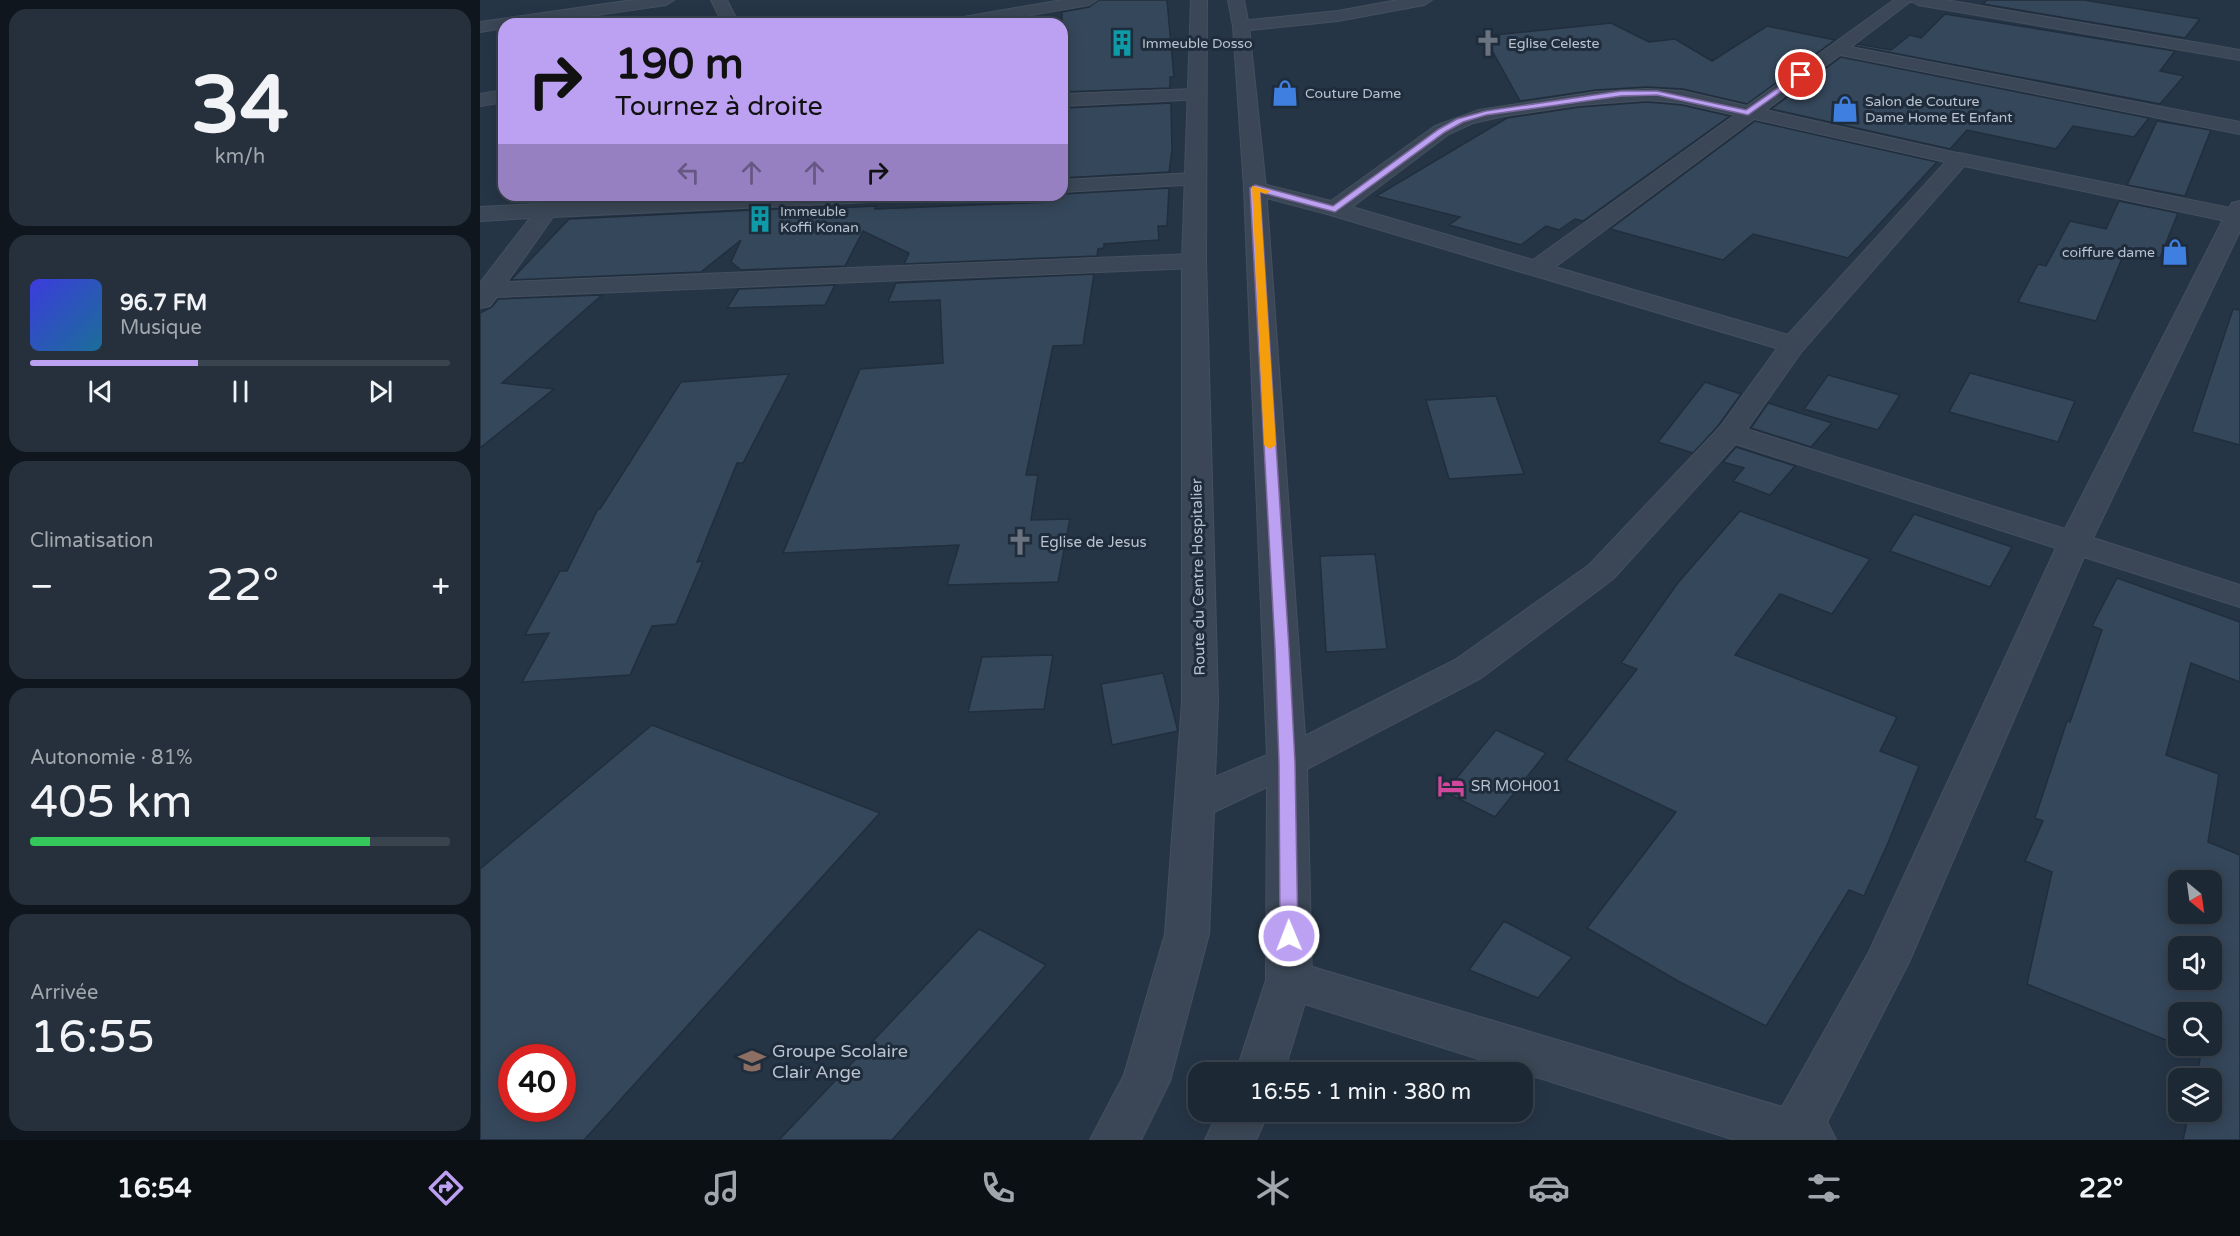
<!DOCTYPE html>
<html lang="fr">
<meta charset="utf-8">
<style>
:root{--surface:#1c2834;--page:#25303c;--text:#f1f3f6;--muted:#a0a6ac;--line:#3a444f;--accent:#bca0f2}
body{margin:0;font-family:"Varela Round",sans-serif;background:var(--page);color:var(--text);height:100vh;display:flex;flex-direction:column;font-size:22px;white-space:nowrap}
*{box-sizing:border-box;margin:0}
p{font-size:20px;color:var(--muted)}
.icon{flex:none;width:33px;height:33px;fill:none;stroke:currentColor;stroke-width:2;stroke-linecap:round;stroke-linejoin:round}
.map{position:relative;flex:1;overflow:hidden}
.sheet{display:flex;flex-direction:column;gap:9px;padding:9px;background:#0f161d;width:480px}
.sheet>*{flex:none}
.guide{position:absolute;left:18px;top:18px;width:570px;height:183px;border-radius:18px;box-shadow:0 3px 15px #0003,0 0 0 2px var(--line);background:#bca0f2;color:#111;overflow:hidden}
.needle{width:39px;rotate:151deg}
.tools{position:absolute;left:1688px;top:870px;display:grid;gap:12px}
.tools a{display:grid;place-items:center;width:54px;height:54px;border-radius:12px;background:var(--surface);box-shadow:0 3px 15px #0003,0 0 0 2px var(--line);font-size:30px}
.speed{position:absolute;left:18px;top:1044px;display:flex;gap:12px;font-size:30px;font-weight:700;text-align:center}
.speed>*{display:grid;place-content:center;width:78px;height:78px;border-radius:50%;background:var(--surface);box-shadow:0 3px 15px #0003,0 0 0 2px var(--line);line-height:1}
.speed .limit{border:9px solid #d22;background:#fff;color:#111}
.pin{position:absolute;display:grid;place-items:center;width:51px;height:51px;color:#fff;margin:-26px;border:3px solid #fff;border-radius:50%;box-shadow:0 2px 6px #0007}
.me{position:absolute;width:66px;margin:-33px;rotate:359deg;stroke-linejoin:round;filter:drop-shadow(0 0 4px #0008)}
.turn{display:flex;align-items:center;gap:21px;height:126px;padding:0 18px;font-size:27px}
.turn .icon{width:78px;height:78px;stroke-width:2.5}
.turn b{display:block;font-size:42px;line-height:51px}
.lanes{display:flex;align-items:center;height:57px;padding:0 18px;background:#0003;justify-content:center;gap:30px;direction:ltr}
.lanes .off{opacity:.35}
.big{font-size:45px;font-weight:600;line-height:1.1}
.sheet .tile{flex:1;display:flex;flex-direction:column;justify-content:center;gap:9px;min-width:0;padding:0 21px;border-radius:18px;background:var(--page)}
.sheet .dial{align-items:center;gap:0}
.dial b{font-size:78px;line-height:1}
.song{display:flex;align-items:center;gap:18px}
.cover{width:72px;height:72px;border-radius:9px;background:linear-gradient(135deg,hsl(240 70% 55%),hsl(200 70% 35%))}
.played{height:6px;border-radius:3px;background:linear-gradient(90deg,var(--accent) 40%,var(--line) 40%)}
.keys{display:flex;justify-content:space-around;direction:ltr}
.heat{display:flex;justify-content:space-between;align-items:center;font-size:33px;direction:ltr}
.charge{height:9px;border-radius:4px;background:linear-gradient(90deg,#34c759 81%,var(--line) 0)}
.trip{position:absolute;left:708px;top:1062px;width:345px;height:60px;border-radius:18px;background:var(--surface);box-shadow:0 3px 15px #0003,0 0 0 2px var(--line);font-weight:600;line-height:60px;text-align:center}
.tabs{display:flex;height:96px;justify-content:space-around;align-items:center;background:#0b1015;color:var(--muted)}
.tabs .icon{width:42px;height:42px}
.tabs .active{color:var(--accent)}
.tabs b{font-size:27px;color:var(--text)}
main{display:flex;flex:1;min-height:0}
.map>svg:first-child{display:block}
</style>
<main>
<section class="sheet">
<div class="tile dial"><b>34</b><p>km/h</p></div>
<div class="tile">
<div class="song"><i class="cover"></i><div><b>96.7 FM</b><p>Musique</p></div></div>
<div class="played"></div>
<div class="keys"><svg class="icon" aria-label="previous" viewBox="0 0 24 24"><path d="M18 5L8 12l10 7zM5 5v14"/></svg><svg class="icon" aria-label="pause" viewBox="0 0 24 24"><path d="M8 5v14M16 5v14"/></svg><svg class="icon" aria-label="next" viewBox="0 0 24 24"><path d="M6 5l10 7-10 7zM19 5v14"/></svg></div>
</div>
<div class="tile"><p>Climatisation</p>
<div class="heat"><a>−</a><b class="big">22°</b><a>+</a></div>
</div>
<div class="tile"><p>Autonomie · 81%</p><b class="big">405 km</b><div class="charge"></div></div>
<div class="tile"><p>Arrivée</p><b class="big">16:55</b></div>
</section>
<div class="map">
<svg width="1760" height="1140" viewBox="0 0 1760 1140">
<rect width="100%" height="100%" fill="#263546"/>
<!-- building -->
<path fill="#35475b" stroke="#212e3d" stroke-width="1.5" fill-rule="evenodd" d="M 619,0 L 687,0 L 694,77 L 690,77 L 690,88 L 582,92 L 582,12 L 609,7 Z
M 1507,0 L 1604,0 L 1720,19 L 1705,38 L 1503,4 Z
M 1465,14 L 1695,51 L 1680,71 L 1704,76 L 1680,104 L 1376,46 L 1378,44 L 1411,50 L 1430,35 L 1441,38 Z
M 1131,23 L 1169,42 L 1195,39 L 1232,61 L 1287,26 L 1355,40 L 1267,104 L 1203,89 L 1167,87 L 1116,90 L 1040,101 L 1004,36 Z
M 1361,57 L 1669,118 L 1654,137 L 1593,126 L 1576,149 L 1487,130 L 1470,149 L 1291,109 Z
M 1167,102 L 1202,105 L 1250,116 L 1103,221 L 1095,219 L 1079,230 L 1066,226 L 1041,245 L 969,225 L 980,217 L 896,196 L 1027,118 L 1099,107 Z
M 691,103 L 692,150 L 689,172 L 582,178 L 582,108 Z
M 1275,121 L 1457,162 L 1368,258 L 1273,234 L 1243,260 L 1130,229 Z
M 1677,121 L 1731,130 L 1705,196 L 1647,185 Z
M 689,188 L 687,226 L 678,226 L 679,240 L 624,244 L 624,248 L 618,249 L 617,256 L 424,264 L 429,253 L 383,231 L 365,266 L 261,270 L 251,262 L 261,240 L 221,272 L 31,280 L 89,219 L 338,207 L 337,209 L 396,206 L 395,209 L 572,202 L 572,198 L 582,198 L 582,194 Z
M 1639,201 L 1698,213 L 1680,258 L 1645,251 L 1616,321 L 1538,302 L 1558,264 L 1566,266 L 1590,221 L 1626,229 Z
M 614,274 L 603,345 L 573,346 L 546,475 L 558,475 L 551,520 L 590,519 L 578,582 L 467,585 L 479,545 L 303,553 L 380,369 L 463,363 L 460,300 L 408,302 L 416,283 Z
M 355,285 L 345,305 L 247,308 L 259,289 Z
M 122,295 L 22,383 L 74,389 L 0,448 L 0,313 L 12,307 L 18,299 Z
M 1753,309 L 1760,310 L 1760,445 L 1712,432 Z
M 1490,373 L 1595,401 L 1578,442 L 1469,412 Z
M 309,374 L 263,463 L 257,463 L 217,562 L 223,561 L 196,624 L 172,626 L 150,675 L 42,682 L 69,633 L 45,635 L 80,571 L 87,571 L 118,509 L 120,509 L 201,382 Z
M 1348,375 L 1420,395 L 1398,430 L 1324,409 Z
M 1225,382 L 1261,394 L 1238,426 L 1213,453 L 1178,442 Z
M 1016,396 L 1044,474 L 969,479 L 946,400 Z
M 1288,403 L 1352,423 L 1331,447 L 1271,428 Z
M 1256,447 L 1315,466 L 1290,495 L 1253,481 L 1264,468 L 1243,462 Z
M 1260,511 L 1390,559 L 1352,614 L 1300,594 L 1255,655 L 1417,717 L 1400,751 L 1439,766 L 1408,843 L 1384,896 L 1369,890 L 1286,1026 L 1198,981 L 1107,928 L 1196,812 L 1086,760 L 1157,669 L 1141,663 L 1197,584 Z
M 1434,514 L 1532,547 L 1510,587 L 1410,551 Z
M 895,554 L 907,649 L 846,652 L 840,556 Z
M 1637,578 L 1760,622 L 1760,682 L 1711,663 L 1686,755 L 1739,774 L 1728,842 L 1760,855 L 1760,1140 L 1703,1140 L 1709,1112 L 1731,1112 L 1731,1078 L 1716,1078 L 1721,1054 L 1699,1046 L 1731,1046 L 1731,1012 L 1698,1012 L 1698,1045 L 1547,984 L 1572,872 L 1545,861 L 1563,821 L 1555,818 L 1587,721 L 1590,722 L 1622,630 L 1612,626 ZM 1698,880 L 1731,880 L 1731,914 L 1698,914 ZM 1698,946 L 1731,946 L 1731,980 L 1698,980 Z
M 573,655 L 564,709 L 488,712 L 502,657 Z
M 683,673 L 698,731 L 632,745 L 621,684 Z
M 172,725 L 400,813 L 104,1140 L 0,1140 L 0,869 ZM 32,1058 L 82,1058 L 82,1108 L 32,1108 Z
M 1016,730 L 1066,753 L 1015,817 L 965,792 Z
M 1024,921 L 1092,957 L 1058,998 L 989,970 Z
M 499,929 L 566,965 L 412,1140 L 299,1140 Z"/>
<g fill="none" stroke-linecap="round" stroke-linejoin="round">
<defs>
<path id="minor" d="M 153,0 L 194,0 L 186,5 L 55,24 L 24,24 L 24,28 L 0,32 L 0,22 Z
M 231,0 L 247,0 L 259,24 L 243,24 Z
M 582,0 L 617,0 L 609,5 L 500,24 L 464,24 L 472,19 Z
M 918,0 L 952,0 L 944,5 L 858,21 L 761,31 L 753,26 L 761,21 L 858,11 Z
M 1414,0 L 1466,0 L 1760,50 L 1760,60 L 1438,5 L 1431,1 L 1371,47 L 1760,122 L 1760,134 L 1360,55 L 1286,110 L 1486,155 L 1489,159 L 1486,163 L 1479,165 L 1274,119 L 1075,267 L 1322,339 L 1326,345 L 1322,351 L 1313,353 L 847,214 L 767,193 L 764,188 L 767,183 L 775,182 L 851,201 L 955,126 L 999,110 L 1116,92 L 1167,89 L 1202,91 L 1267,106 ZM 1167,100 L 1202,103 L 1255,115 L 1053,260 L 872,207 L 969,134 L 993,123 L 1025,116 L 1099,105 Z
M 717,89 L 724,91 L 726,95 L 724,99 L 582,106 L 582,94 Z
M 24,90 L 24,102 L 0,106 L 0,94 Z
M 714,173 L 722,174 L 725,179 L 722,184 L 582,192 L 582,180 Z
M 67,195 L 83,195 L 86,199 L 83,203 L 255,195 L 402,195 L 399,200 L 391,202 L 73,217 L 27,282 L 714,254 L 722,256 L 726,261 L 722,266 L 714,268 L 17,297 L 10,306 L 0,308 L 0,283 L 50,218 L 0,221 L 0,207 L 60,204 Z
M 1760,201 L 1760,231 L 1613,538 L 1760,585 L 1760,607 L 1604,557 L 1429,962 L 1347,1122 L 1356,1140 L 1255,1140 L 793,994 L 786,980 L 793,966 L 809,960 L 1302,1107 L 1389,952 L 1576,548 L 1240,439 L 1236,433 L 1240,427 L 1250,424 L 1260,427 L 1585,529 L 1749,208 L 1752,203 Z"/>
<path id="tertiary" d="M 711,0 L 727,0 L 726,261 L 738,702 L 735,777 L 787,755 L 764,188 L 753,26 L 748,0 L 764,0 L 769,26 L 786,188 L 825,736 L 975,660 L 1109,565 L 1240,427 L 1304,339 L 1472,155 L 1479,153 L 1760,210 L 1760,224 L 1484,166 L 1322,351 L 1260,439 L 1133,579 L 1001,678 L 827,769 L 832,980 L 804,1072 L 756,1072 L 786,980 L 787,787 L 734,812 L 729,934 L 690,1081 L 661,1140 L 610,1140 L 644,1075 L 685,934 L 702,702 L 702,261 Z
M 738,1112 L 789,1112 L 776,1140 L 725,1140 Z"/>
</defs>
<!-- minor casing -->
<use href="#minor" stroke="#44505f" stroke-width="2"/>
<!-- tertiary casing -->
<use href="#tertiary" stroke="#44505f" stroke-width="2"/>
<!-- minor -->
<use href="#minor" fill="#3b4756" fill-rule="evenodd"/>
<!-- tertiary -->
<use href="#tertiary" fill="#3b4756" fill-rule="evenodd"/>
</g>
<!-- route -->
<path fill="#bca0f2" stroke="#7a689d" stroke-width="1.5" d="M 1321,72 L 1324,75 L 1323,76 L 1268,115 L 1177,95 L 1141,96 L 1006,115 L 983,122 L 965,132 L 855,212 L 780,192 L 809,648 L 815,762 L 818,936 L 815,942 L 809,944 L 803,942 L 800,936 L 799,762 L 795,648 L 770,188 L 775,185 L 853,206 L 959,129 L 977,119 L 1006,111 L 1141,91 L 1177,91 L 1266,110 Z"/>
<!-- slow -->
<path fill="#f59e0b" d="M 772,186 L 790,191 L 786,194 L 780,192 L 796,445 L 790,449 L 784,445 Z"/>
<!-- icons -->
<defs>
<symbol id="building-bare" viewBox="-9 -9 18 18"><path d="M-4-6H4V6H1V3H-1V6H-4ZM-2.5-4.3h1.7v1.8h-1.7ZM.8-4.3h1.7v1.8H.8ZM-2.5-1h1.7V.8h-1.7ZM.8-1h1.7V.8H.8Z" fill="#0f9aa8" stroke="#1f2c3b" stroke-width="2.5" paint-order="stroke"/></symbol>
<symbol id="church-bare" viewBox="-9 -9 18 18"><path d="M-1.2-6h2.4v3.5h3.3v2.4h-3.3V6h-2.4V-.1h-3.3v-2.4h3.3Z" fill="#6b7280" stroke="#1f2c3b" stroke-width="2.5" paint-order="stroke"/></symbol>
<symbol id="shop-bare" viewBox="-9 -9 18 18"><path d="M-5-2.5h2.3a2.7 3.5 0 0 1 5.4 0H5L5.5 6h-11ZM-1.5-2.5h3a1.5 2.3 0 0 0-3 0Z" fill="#3f7fe0" stroke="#1f2c3b" stroke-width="2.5" paint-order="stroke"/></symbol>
<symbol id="hotel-bare" viewBox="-9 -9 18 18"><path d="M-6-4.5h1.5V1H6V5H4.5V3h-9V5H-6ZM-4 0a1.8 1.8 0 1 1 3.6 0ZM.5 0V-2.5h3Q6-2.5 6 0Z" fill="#d1479c" stroke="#1f2c3b" stroke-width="2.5" paint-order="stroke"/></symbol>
<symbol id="school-bare" viewBox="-9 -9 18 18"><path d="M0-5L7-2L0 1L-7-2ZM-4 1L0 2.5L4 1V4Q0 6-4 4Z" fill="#8d6e63" stroke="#1f2c3b" stroke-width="2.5" paint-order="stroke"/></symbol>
</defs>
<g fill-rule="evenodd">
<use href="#building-bare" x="623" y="24" width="38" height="38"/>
<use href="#church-bare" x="989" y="24" width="38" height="38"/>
<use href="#shop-bare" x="786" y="74" width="38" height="38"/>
<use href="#shop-bare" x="1346" y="90" width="38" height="38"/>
<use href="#building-bare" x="261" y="200" width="38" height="38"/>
<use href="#shop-bare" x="1676" y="233" width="38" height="38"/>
<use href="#church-bare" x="521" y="523" width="38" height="38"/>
<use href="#hotel-bare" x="952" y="767" width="38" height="38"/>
<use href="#school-bare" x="253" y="1042" width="38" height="38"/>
</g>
<g text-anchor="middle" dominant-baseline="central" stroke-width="6" stroke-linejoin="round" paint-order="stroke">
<!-- far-poi labels -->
<g font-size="14" fill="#b9c2cf" stroke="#1f2c3b" text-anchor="start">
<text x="662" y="43">Immeuble Dosso</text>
<text x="1028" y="43">Eglise Celeste</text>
<text x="825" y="93">Couture Dame</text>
<text x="1385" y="101">Salon de Couture<tspan x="1385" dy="16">Dame Home Et Enfant</tspan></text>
<text x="300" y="211">Immeuble<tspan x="300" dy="16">Koffi Konan</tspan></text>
<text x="1675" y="252" text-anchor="end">coiffure dame</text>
</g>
<!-- poi labels -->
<g font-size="15" fill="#b9c2cf" stroke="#1f2c3b" text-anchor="start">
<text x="560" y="542">Eglise de Jesus</text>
<text x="991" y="786">SR MOH001</text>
</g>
<!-- street labels -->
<g font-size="15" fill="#b9c2cf" stroke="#1f2c3b">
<text transform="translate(718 577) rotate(-91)">Route du Centre Hospitalier</text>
</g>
<!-- near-poi labels -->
<g font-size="18" fill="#b9c2cf" stroke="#1f2c3b" text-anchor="start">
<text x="292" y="1051">Groupe Scolaire<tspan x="292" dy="21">Clair Ange</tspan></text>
</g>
</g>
</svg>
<div class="tools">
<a><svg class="needle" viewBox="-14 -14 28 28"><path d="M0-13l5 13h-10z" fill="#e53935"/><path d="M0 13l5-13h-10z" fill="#a0a6ac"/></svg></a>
<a><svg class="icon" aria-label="sound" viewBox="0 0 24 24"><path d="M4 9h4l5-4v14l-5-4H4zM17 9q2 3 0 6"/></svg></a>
<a><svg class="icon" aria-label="search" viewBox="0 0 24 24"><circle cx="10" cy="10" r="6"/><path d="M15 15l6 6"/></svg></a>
<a><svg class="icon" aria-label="layers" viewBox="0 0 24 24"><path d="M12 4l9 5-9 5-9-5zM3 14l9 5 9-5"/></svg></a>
</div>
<div class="speed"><div class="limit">40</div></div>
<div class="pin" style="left:1321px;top:75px;background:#d93025"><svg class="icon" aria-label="arrive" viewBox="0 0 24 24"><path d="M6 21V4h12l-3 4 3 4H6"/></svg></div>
<svg class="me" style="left:809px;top:936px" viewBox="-20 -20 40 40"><circle r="17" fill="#bca0f2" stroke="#fff" stroke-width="3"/><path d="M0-11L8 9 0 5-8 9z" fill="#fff"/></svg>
<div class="trip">16:55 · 1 min · 380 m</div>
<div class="guide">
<div class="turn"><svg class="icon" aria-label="right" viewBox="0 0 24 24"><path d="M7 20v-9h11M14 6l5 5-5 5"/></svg><div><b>190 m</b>Tournez à droite</div></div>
<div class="lanes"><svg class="icon off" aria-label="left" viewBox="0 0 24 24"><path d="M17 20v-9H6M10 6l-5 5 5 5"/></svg><svg class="icon off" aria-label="ahead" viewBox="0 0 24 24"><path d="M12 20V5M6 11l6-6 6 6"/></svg><svg class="icon off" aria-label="ahead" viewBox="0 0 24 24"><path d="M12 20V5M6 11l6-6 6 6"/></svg><svg class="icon" aria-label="right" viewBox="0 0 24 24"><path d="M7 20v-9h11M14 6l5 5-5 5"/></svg></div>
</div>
</div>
</main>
<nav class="tabs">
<b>16:54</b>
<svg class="icon active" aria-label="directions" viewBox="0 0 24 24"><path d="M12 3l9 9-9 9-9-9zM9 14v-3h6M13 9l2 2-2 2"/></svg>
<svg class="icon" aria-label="music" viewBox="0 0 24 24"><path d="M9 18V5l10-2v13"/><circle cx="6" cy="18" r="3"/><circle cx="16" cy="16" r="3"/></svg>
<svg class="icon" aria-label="phone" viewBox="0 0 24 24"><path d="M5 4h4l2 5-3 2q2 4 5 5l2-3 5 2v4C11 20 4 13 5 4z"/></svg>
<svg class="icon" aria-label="climate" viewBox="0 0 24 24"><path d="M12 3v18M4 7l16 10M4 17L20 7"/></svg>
<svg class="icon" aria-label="car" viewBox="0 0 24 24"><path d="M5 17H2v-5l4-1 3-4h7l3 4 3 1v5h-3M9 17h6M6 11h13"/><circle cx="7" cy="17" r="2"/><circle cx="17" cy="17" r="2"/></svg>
<svg class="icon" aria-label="filters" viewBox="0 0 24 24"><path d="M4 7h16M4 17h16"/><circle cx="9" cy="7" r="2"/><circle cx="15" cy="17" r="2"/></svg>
<b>22°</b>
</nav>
